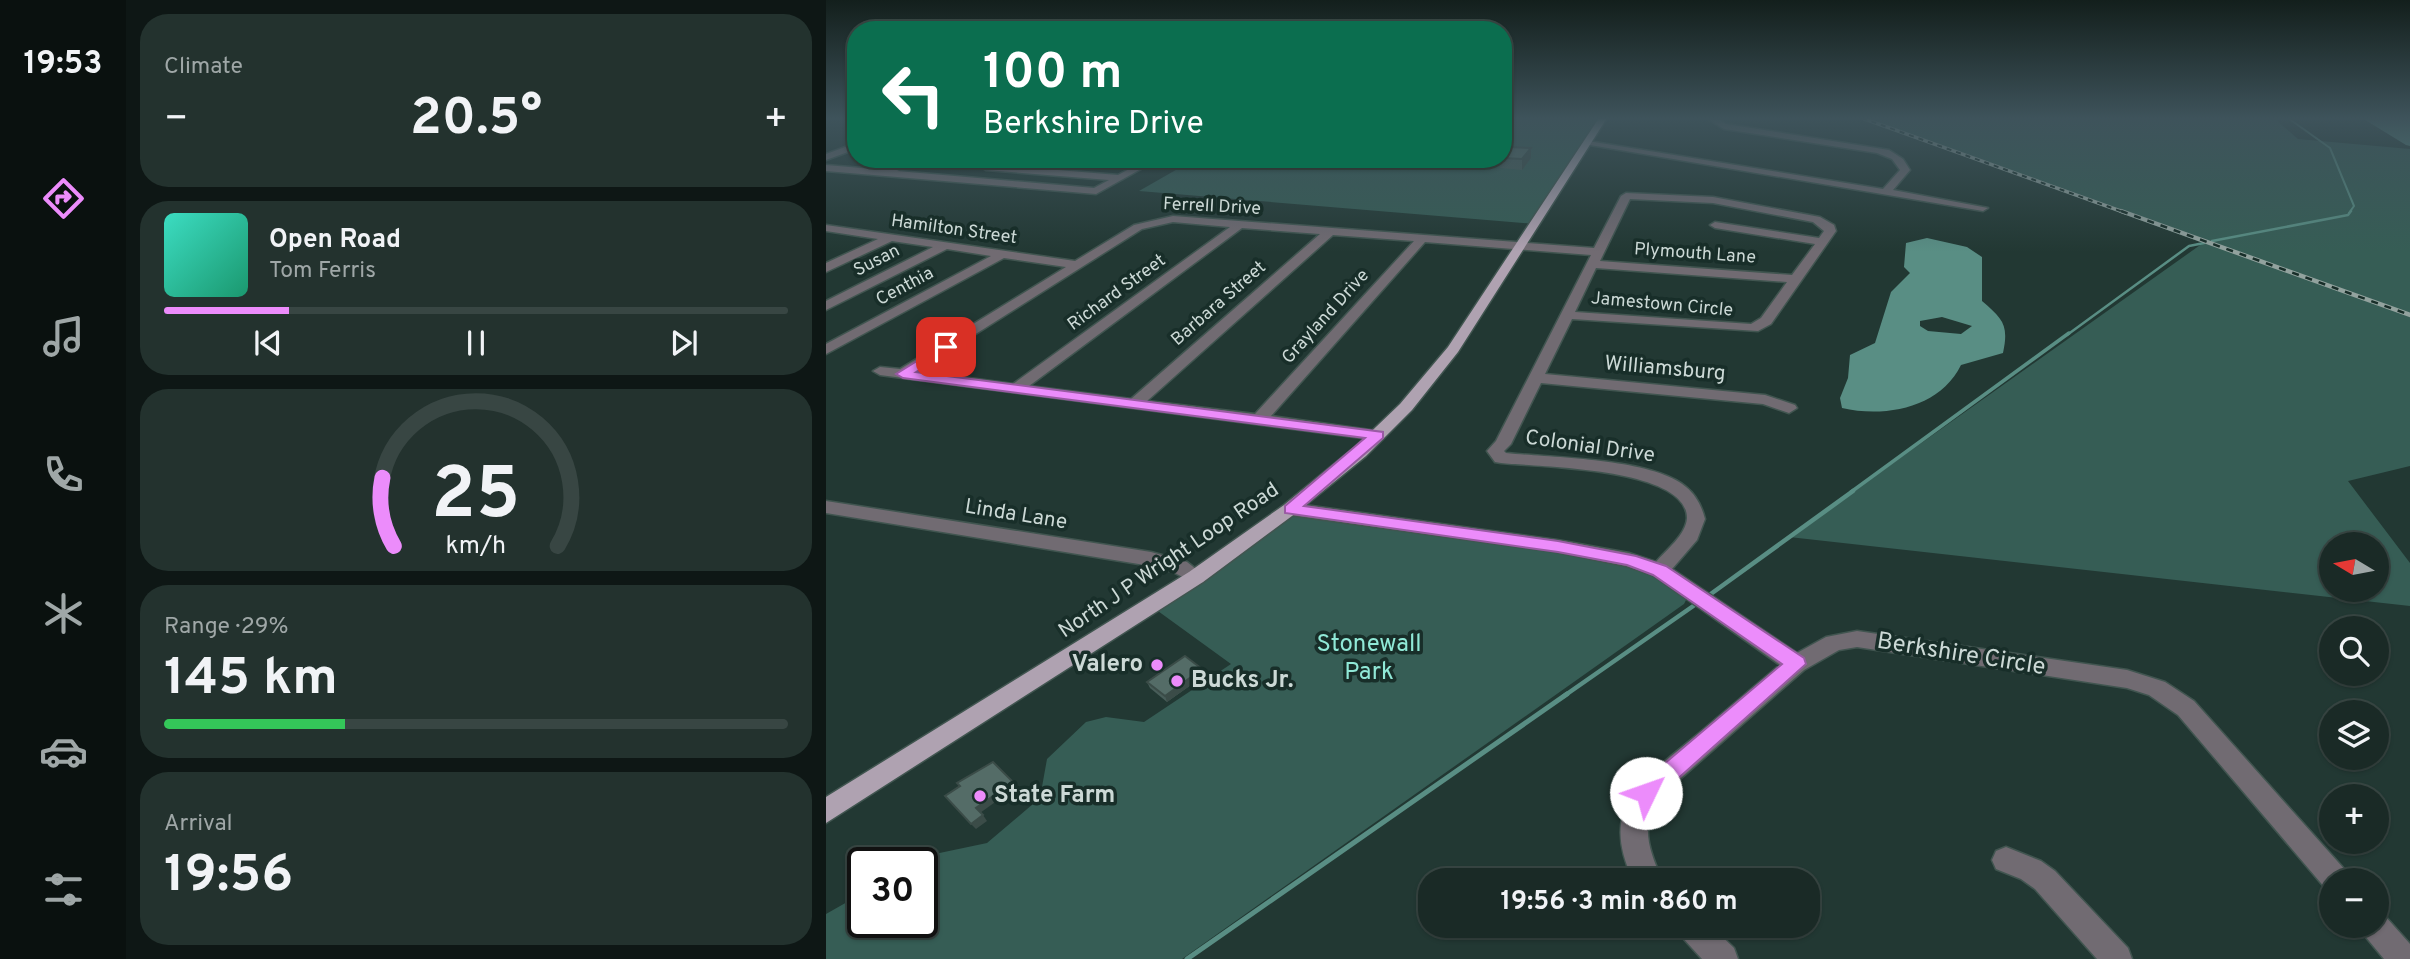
<!DOCTYPE html>
<meta charset="utf-8">
<style>
:root{--surface:#1a2a26;--page:#23322e;--text:#f1f3f6;--muted:#9fa7a7;--line:#384643;--accent:#ec8cfb}
body{margin:0;font-family:Overpass,sans-serif;background:var(--page);color:var(--text);height:100vh;display:flex;flex-direction:column;font-size:26px;white-space:nowrap}
*{box-sizing:border-box;margin:0}
p{font-size:23px;color:var(--muted)}
.icon{flex:none;width:38px;height:38px;fill:none;stroke:currentColor;stroke-width:2;stroke-linecap:round;stroke-linejoin:round}
.map{position:relative;flex:1;overflow:hidden}
.side{display:flex;flex-direction:column;gap:14px;padding:14px;background:#0e1715;width:700px}
.side>*{flex:none}
.hud{position:absolute;left:21px;top:21px;width:665px;height:147px;border-radius:28px;box-shadow:0 2px 5px #0004,0 0 0 2px var(--line);background:#0b6e4f;color:#fff;overflow:hidden}
.needle{width:46px;rotate:280deg}
.controls{position:absolute;left:1493px;top:532px;display:grid;gap:14px}
.controls a{display:grid;place-items:center;width:70px;height:70px;border-radius:50%;background:var(--surface);box-shadow:0 2px 5px #0004,0 0 0 2px var(--line);font-size:35px}
.speed{position:absolute;left:21px;top:847px;display:flex;gap:14px;font-size:35px;font-weight:700;text-align:center}
.speed>*{display:grid;place-content:center;width:91px;height:91px;border-radius:50%;background:var(--surface);box-shadow:0 2px 5px #0004,0 0 0 2px var(--line);line-height:1}
.speed .limit{border:4px solid #111;border-radius:10px;background:#fff;color:#111}
.pin{position:absolute;display:grid;place-items:center;width:60px;height:60px;color:#fff;margin:-30px;border-radius:14px;box-shadow:0 4px 10px #0006}
.me{position:absolute;width:77px;margin:-38px;rotate:48deg;stroke-linejoin:round;filter:drop-shadow(0 0 5px #0008)}
.turn{display:flex;align-items:center;gap:24px;height:147px;padding:0 21px;font-size:32px}
.turn .icon{width:91px;height:91px;stroke-width:2.5}
.turn b{display:block;font-size:49px;line-height:60px}
.big{font-size:52px;font-weight:700;line-height:1.1}
.side .widget{flex:1;display:flex;flex-direction:column;justify-content:center;gap:10px;min-width:0;padding:0 24px;border-radius:28px;background:var(--page)}
.side .dial{align-items:center;gap:0}
.dial svg{height:182px;overflow:visible;fill:none;stroke:var(--line);stroke-width:7;stroke-linecap:round;text-anchor:middle}
.dial text{fill:var(--text);stroke:none}
.song{display:flex;align-items:center;gap:21px}
.cover{width:84px;height:84px;border-radius:10px;background:linear-gradient(135deg,hsl(170 70% 55%),hsl(160 70% 35%))}
.played{height:7px;border-radius:4px;background:linear-gradient(90deg,var(--accent) 20%,var(--line) 20%)}
.keys{display:flex;justify-content:space-around;direction:ltr}
.heat{display:flex;justify-content:space-between;align-items:center;font-size:38px;direction:ltr}
.charge{height:10px;border-radius:5px;background:linear-gradient(90deg,#34c759 29%,var(--line) 0)}
.trip{position:absolute;left:592px;top:868px;width:402px;height:70px;border-radius:28px;background:var(--surface);box-shadow:0 2px 5px #0004,0 0 0 2px var(--line);font-weight:700;line-height:70px;text-align:center}
main{display:flex;flex:1;min-height:0}
.dock{display:flex;flex-direction:column;width:126px;justify-content:space-around;align-items:center;background:#0a110f;color:var(--muted)}
.dock .icon{width:49px;height:49px}
.dock .on{color:var(--accent)}
.dock b{font-size:32px;color:var(--text)}
.map>svg:first-child{display:block}
</style>
<main>
<nav class="dock">
<b>19:53</b>
<svg class="icon on" aria-label="directions" viewBox="0 0 24 24"><path d="M12 3l9 9-9 9-9-9zM9 14v-3h6M13 9l2 2-2 2"/></svg>
<svg class="icon" aria-label="music" viewBox="0 0 24 24"><path d="M9 18V5l10-2v13"/><circle cx="6" cy="18" r="3"/><circle cx="16" cy="16" r="3"/></svg>
<svg class="icon" aria-label="phone" viewBox="0 0 24 24"><path d="M5 4h4l2 5-3 2q2 4 5 5l2-3 5 2v4C11 20 4 13 5 4z"/></svg>
<svg class="icon" aria-label="climate" viewBox="0 0 24 24"><path d="M12 3v18M4 7l16 10M4 17L20 7"/></svg>
<svg class="icon" aria-label="car" viewBox="0 0 24 24"><path d="M5 17H2v-5l4-1 3-4h7l3 4 3 1v5h-3M9 17h6M6 11h13"/><circle cx="7" cy="17" r="2"/><circle cx="17" cy="17" r="2"/></svg>
<svg class="icon" aria-label="filters" viewBox="0 0 24 24"><path d="M4 7h16M4 17h16"/><circle cx="9" cy="7" r="2"/><circle cx="15" cy="17" r="2"/></svg>
</nav>
<section class="side">
<div class="widget"><p>Climate</p>
<div class="heat"><a>−</a><b class="big">20.5°</b><a>+</a></div>
</div>
<div class="widget">
<div class="song"><i class="cover"></i><div><b>Open Road</b><p>Tom Ferris</p></div></div>
<div class="played"></div>
<div class="keys"><svg class="icon" aria-label="previous" viewBox="0 0 24 24"><path d="M18 5L8 12l10 7zM5 5v14"/></svg><svg class="icon" aria-label="pause" viewBox="0 0 24 24"><path d="M8 5v14M16 5v14"/></svg><svg class="icon" aria-label="next" viewBox="0 0 24 24"><path d="M6 5l10 7-10 7zM19 5v14"/></svg></div>
</div>
<div class="widget dial"><svg viewBox="0 0 100 80">
<path d="M14 69A42 42 0 1 1 86 69"/>
<path d="M14 69A42 42 0 0 1 9 39" stroke="#ec8cfb"/>
<text x="50" y="56" font-size="32" font-weight="700">25</text>
<text x="50" y="72" font-size="11">km/h</text>
</svg></div>
<div class="widget"><p>Range · 29%</p><b class="big">145 km</b><div class="charge"></div></div>
<div class="widget"><p>Arrival</p><b class="big">19:56</b></div>
</section>
<div class="map">
<svg width="1584" height="959" viewBox="0 0 1584 959">
<rect width="100%" height="100%" fill="#223833"/>
<!-- green -->
<path fill="#365d55" fill-rule="evenodd" d="M 677,118 L 777,118 L 710,224 L 313,191 L 369,159 L 677,159 Z
M 1050,118 L 1448,118 L 1472,139 L 1584,149 L 1584,466 L 1522,481 L 1584,563 L 1584,606 L 963,537 L 1377,243 L 1057,126 ZM 1550,544 L 1550,590 L 1505,590 L 1505,544 Z
M 464,509 L 778,554 L 865,590 L 858,604 L 356,959 L 0,959 L 0,914 L 37,893 L 37,922 L 96,922 L 96,863 L 90,863 L 104,855 L 161,843 L 214,798 L 221,759 L 260,722 L 280,717 L 318,722 L 405,664 L 325,606 Z"/>
<!-- water -->
<path fill="#598e84" fill-rule="evenodd" d="M 1536,118 L 1584,118 L 1584,146 L 1580,145 Z
M 1101,238 L 1141,247 L 1156,257 L 1156,301 C 1177,319 1183,325 1177,353 L 1135,365 C 1114,408 1059,418 1016,408 L 1014,398 L 1022,378 L 1024,355 L 1049,343 L 1065,292 L 1084,273 L 1078,267 L 1080,243 ZM 1116,317 L 1146,326 L 1135,334 L 1102,331 L 1094,326 L 1094,321 Z"/>
<g fill="none" stroke-linecap="round" stroke-linejoin="round">
<!-- stream-far4 -->
<path stroke="#598e84" stroke-width="2" d="M 1462,118 L 1504,148 L 1528,206 L 1523,213"/>
<!-- stream-far3 -->
<path stroke="#598e84" stroke-width="2.5" d="M 1386,241 L 1522,215 L 1525,211
M 1241,335 L 1363,246 L 1378,243"/>
<!-- stream-far2 -->
<path stroke="#598e84" stroke-width="3.5" d="M 1025,492 L 1243,333"/>
<!-- stream-far1 -->
<path stroke="#598e84" stroke-width="4.5" d="M 882,596 L 1027,491
M 738,696 L 873,602"/>
<!-- stream -->
<path stroke="#598e84" stroke-width="5" d="M 361,959 L 741,694"/>
<defs>
<path id="minor" d="M 880,118 L 890,118 L 900,124 L 1063,150 L 1077,159 L 1084,170 L 1067,190 L 1162,208 L 1157,211 L 758,144 L 762,141 L 1057,189 L 1074,170 L 1066,159 L 1051,153 L 898,129 Z
M 30,143 L 30,149 L 0,160 L 0,154 Z
M 84,159 L 97,159 L 71,171 L 268,188 L 283,180 L 160,170 L 155,167 L 160,164 L 292,175 L 322,159 L 333,159 L 270,194 L 0,171 L 0,165 L 59,170 Z
M 800,193 L 887,197 L 994,217 L 1008,225 L 1010,231 L 945,324 L 932,331 L 746,319 L 719,374 L 939,395 L 969,405 L 971,408 L 963,413 L 937,404 L 715,383 L 685,444 L 678,451 L 680,453 C 725,458 826,458 860,487 C 870,495 876,507 879,519 L 871,540 L 846,569 L 971,653 L 1000,637 L 1031,631 L 1301,670 L 1339,682 L 1368,701 L 1520,871 L 1524,880 L 1505,880 L 1505,891 L 1500,889 L 1352,715 L 1323,695 L 1301,688 L 1031,647 L 1013,650 L 978,670 L 829,801 C 815,830 824,852 836,880 L 807,880 C 771,804 819,778 871,735 C 899,711 927,688 954,665 L 827,575 L 800,566 L 731,552 L 464,515 L 455,509 L 464,503 L 731,540 L 803,553 L 830,562 C 840,550 860,535 861,518 C 861,467 711,467 675,463 L 669,462 L 661,451 L 670,441 L 765,255 L 599,242 L 445,416 L 558,432 L 560,435 L 552,440 L 54,375 L 47,371 L 54,367 L 74,369 L 240,267 L 178,258 L 0,354 L 0,344 L 165,256 L 121,249 L 0,310 L 0,301 L 107,247 L 66,241 L 0,272 L 0,263 L 52,239 L 0,231 L 0,225 L 249,261 L 308,225 L 347,216 L 768,248 L 795,196 ZM 804,199 L 887,203 L 987,222 L 998,231 L 993,238 L 889,222 L 884,225 L 889,228 L 989,244 L 966,275 L 774,261 ZM 347,222 L 404,227 L 187,384 L 91,371 L 316,229 ZM 416,228 L 494,234 L 305,399 L 203,386 ZM 507,235 L 588,241 L 429,414 L 321,401 ZM 770,268 L 961,282 L 935,318 L 925,324 L 749,312 Z
M 0,501 L 325,552 L 361,562 L 380,577 L 377,582 L 370,584 L 347,572 L 325,566 L 0,513 Z
M 1180,847 L 1215,861 L 1229,871 L 1302,948 L 1306,959 L 1271,959 L 1209,889 L 1195,879 L 1170,869 L 1166,860 L 1170,851 Z
M 1550,912 L 1559,916 L 1584,944 L 1584,959 L 1558,959 L 1539,936 L 1535,926 L 1550,926 Z
M 851,926 L 885,926 L 908,948 L 912,959 L 876,959 L 855,936 Z"/>
<path id="major" d="M 773,118 L 781,118 L 632,352 L 586,410 L 540,456 L 470,513 L 377,582 L 0,823 L 0,797 L 363,572 L 458,505 L 528,448 L 574,404 L 622,347 Z"/>
</defs>
<!-- minor casing -->
<use href="#minor" stroke="#415550" stroke-width="3"/>
<!-- major casing -->
<use href="#major" stroke="#415550" stroke-width="3"/>
<!-- minor -->
<use href="#minor" fill="#716b72" fill-rule="evenodd"/>
<!-- major -->
<use href="#major" fill="#afa2b1" fill-rule="evenodd"/>
<defs>
<path id="rail-far1" d="M 1036,118 L 1300,213"/>
<path id="rail" d="M 1295,211 L 1584,315"/>
</defs>
<!-- rail-far1 casing -->
<use href="#rail-far1" stroke="#92a29e" stroke-width="3.5"/>
<!-- rail casing -->
<use href="#rail" stroke="#92a29e" stroke-width="4.5"/>
<!-- rail-far1 -->
<use href="#rail-far1" stroke="#182e29" stroke-width="2" stroke-dasharray="5" stroke-linecap="butt"/>
<!-- rail -->
<use href="#rail" stroke="#182e29" stroke-width="2.5" stroke-dasharray="7" stroke-linecap="butt"/>
</g>
<!-- wall -->
<path fill="#485d59" d="M 705,148 L 705,158 L 696,170 L 674,168 L 674,159 L 677,159 L 677,154 Z
M 376,669 L 379,675 L 341,702 L 324,688 L 321,682 Z"/>
<!-- shaded-wall -->
<path fill="#3b4c48" d="M 705,148 L 705,158 L 696,170 L 696,159 Z
M 376,669 L 379,675 L 341,702 L 339,696 Z
M 187,782 L 190,787 L 154,813 L 150,808 Z
M 157,815 L 161,821 L 150,829 L 145,824 Z"/>
<!-- building -->
<path fill="#546c67" stroke="#3b4c48" stroke-width="2" d="M 683,147 L 705,148 L 696,159 L 677,158 L 677,154 Z
M 359,656 L 376,669 L 339,696 L 321,682 Z
M 167,762 L 187,782 L 150,808 L 157,815 L 145,824 L 119,796 L 134,786 L 131,783 Z"/>
<!-- sky -->
<linearGradient id="sky" x2="0" y2="1"><stop stop-color="#131f1c"/><stop offset="0.47" stop-color="#3e535b"/><stop offset="1" stop-color="#3e535b" stop-opacity="0"/></linearGradient>
<rect width="1584" height="252" fill="url(#sky)"/>
<!-- route -->
<path fill="#ec8cfb" stroke="#995ba3" stroke-width="2" d="M 120,343 L 125,344 L 125,350 L 90,372 L 557,432 L 557,438 L 478,506 L 732,541 L 810,556 L 840,566 L 978,658 L 980,664 L 828,800 L 820,803 L 812,800 L 809,793 L 812,786 L 956,664 L 827,575 L 801,565 L 732,552 L 459,513 L 459,506 L 539,438 L 77,378 L 70,374 Z"/>
<!-- markers -->
<g fill="#ec8cfb" stroke="#182e29" stroke-width="2.5">
<circle cx="331" cy="665" r="7"/>
<circle cx="351" cy="681" r="7"/>
<circle cx="154" cy="796" r="7"/>
</g>
<g text-anchor="middle" dominant-baseline="central" stroke-width="7" stroke-linejoin="round" paint-order="stroke">
<!-- far-street labels -->
<g font-size="18" fill="#ccd9d6" stroke="#182e29">
<text transform="translate(386 207) rotate(3)">Ferrell Drive</text>
<text transform="translate(128 230) rotate(8)">Hamilton Street</text>
<text transform="translate(869 254) rotate(4)">Plymouth Lane</text>
<text transform="translate(51 261) rotate(-27)">Susan</text>
<text transform="translate(79 287) rotate(-28)">Centhia</text>
<text transform="translate(291 293) rotate(-36)">Richard Street</text>
<text transform="translate(393 304) rotate(-41)">Barbara Street</text>
<text transform="translate(836 305) rotate(5)">Jamestown Circle</text>
<text transform="translate(500 317) rotate(-48)">Grayland Drive</text>
</g>
<!-- street labels -->
<g font-size="21" fill="#ccd9d6" stroke="#182e29">
<text transform="translate(839 369) rotate(5)">Williamsburg</text>
<text transform="translate(764 447) rotate(8)">Colonial Drive</text>
<text transform="translate(190 515) rotate(9)">Linda Lane</text>
<text transform="translate(343 561) rotate(-34)">North J P Wright Loop Road</text>
</g>
<!-- near-park labels -->
<g font-size="24" fill="#90e9d7" stroke="#182e29">
<text x="543" y="645">Stonewall<tspan x="543" dy="28">Park</tspan></text>
</g>
<!-- near-street labels -->
<g font-size="24" fill="#ccd9d6" stroke="#182e29">
<text transform="translate(1135 655) rotate(9)">Berkshire Circle</text>
</g>
<!-- near-poi labels -->
<g font-size="24" font-weight="bold" fill="#ccd9d6" stroke="#182e29" text-anchor="start">
<text x="317" y="665" text-anchor="end">Valero</text>
<text x="365" y="681">Bucks Jr.</text>
<text x="168" y="796">State Farm</text>
</g>
</g>
</svg>
<div class="controls">
<a><svg class="needle" viewBox="-14 -14 28 28"><path d="M0-13l5 13h-10z" fill="#e53935"/><path d="M0 13l5-13h-10z" fill="#9fa7a7"/></svg></a>
<a><svg class="icon" aria-label="search" viewBox="0 0 24 24"><circle cx="10" cy="10" r="6"/><path d="M15 15l6 6"/></svg></a>
<a><svg class="icon" aria-label="layers" viewBox="0 0 24 24"><path d="M12 4l9 5-9 5-9-5zM3 14l9 5 9-5"/></svg></a>
<a>+</a>
<a>−</a>
</div>
<div class="speed"><div class="limit">30</div></div>
<div class="pin" style="left:120px;top:347px;background:#d93025"><svg class="icon" aria-label="arrive" viewBox="0 0 24 24"><path d="M6 21V4h12l-3 4 3 4H6"/></svg></div>
<svg class="me" style="left:820px;top:793px" viewBox="-20 -20 40 40"><circle r="19" fill="#fff"/><path d="M0-13L10 11 0 6-10 11z" fill="#ec8cfb"/></svg>
<div class="trip">19:56 · 3 min · 860 m</div>
<div class="hud">
<div class="turn"><svg class="icon" aria-label="left" viewBox="0 0 24 24"><path d="M17 20v-9H6M10 6l-5 5 5 5"/></svg><div><b>100 m</b>Berkshire Drive</div></div>
</div>
</div>
</main>
